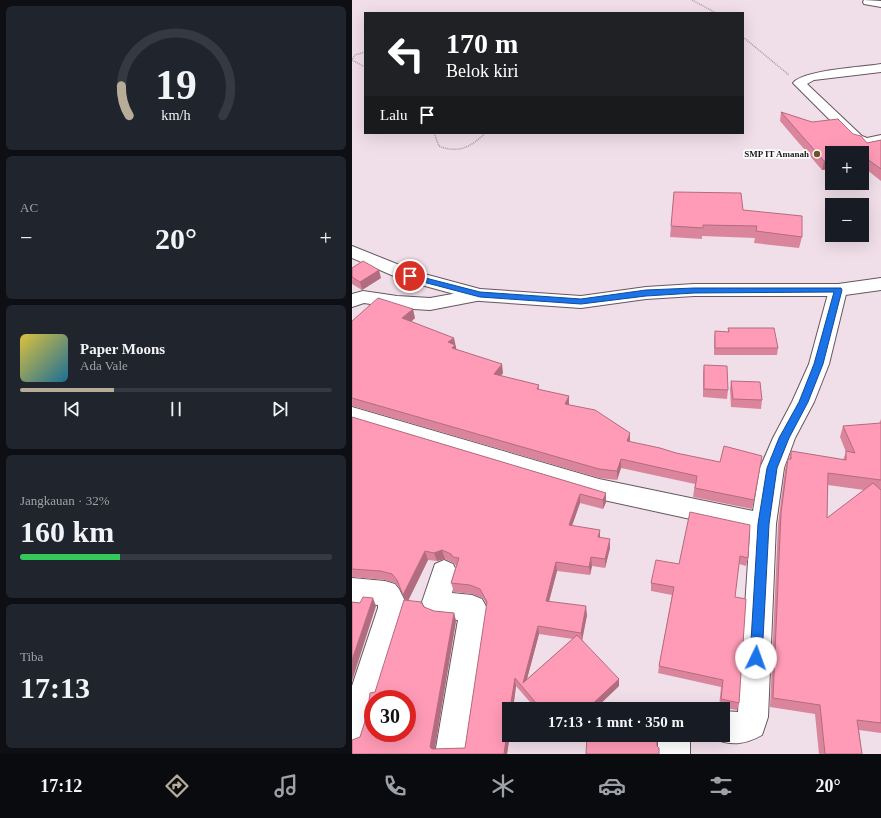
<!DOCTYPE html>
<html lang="id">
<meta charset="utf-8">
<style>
:root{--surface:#171b24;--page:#20242c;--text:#f1f3f6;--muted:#9ea1a6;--line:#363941;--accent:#b6ac98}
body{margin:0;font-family:Georgia,serif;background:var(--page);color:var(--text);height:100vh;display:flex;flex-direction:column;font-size:15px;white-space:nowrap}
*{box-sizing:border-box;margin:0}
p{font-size:13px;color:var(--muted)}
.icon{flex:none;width:22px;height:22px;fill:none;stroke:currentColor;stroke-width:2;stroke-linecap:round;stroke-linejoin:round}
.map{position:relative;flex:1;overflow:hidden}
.side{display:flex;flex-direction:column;gap:6px;padding:6px;background:#0d0f14;width:352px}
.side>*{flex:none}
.top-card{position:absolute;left:12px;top:12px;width:380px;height:122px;border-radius:0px;box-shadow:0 4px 16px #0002;background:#202124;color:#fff;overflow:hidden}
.buttons{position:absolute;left:473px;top:146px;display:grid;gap:8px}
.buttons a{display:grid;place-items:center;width:44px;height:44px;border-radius:0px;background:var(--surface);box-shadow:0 4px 16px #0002;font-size:20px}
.speed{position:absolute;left:12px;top:690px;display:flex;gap:8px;font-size:20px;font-weight:700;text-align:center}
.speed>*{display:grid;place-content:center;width:52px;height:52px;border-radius:50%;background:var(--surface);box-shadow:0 4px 16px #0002;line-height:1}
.speed .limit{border:6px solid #d22;background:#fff;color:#111}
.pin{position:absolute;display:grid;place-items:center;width:34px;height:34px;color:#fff;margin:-17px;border:2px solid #fff;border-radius:50%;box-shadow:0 1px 4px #0007}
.me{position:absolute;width:44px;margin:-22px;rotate:3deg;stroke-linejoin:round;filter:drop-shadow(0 0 3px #0008)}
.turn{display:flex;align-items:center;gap:14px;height:84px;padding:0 16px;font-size:18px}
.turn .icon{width:52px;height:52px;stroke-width:2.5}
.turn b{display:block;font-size:28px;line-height:34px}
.then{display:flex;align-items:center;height:38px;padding:0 16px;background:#0003;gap:8px;font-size:15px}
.big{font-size:30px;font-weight:700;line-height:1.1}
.side .tile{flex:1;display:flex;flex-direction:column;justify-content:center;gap:6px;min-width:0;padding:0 14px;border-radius:6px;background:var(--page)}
.side .dial{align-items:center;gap:0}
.dial svg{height:104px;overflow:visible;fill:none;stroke:var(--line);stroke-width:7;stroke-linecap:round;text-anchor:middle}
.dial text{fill:var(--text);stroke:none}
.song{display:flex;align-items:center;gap:12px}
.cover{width:48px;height:48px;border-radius:6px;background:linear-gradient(135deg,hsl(50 70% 55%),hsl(200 70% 35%))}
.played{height:4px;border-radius:2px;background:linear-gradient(90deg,var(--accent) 30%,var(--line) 30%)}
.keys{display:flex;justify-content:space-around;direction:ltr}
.heat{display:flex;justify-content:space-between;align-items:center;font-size:22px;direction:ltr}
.charge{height:6px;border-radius:3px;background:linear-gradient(90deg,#34c759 32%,var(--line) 0)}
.trip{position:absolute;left:150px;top:702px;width:228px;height:40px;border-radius:0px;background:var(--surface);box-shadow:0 4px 16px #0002;font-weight:700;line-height:40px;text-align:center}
.menu{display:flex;height:64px;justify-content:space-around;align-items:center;background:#090b0e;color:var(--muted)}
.menu .icon{width:28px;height:28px}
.menu .on{color:var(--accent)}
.menu b{font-size:18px;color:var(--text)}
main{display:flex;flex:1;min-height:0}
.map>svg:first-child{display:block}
</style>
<main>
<section class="side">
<div class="tile dial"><svg viewBox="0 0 100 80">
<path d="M14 69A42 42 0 1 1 86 69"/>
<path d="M14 69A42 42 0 0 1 8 46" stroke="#b6ac98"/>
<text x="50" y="56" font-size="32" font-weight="700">19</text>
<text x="50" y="72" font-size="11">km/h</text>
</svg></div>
<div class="tile"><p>AC</p>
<div class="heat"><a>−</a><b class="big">20°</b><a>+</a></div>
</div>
<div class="tile">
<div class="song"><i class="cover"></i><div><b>Paper Moons</b><p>Ada Vale</p></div></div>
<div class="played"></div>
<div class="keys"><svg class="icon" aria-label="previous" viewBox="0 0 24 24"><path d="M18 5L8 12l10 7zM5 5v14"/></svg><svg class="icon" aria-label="pause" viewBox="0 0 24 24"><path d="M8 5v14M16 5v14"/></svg><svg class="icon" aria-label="next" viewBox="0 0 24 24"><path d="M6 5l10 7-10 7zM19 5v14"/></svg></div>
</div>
<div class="tile"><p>Jangkauan · 32%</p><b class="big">160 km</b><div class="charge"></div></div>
<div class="tile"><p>Tiba</p><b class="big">17:13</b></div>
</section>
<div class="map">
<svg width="529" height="754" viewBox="0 0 529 754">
<rect width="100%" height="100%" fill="#f0dee8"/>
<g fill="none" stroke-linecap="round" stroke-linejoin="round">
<defs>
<path id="minor" d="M 512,0 L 529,1 L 529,7 L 512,4 L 511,2 Z
M 529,64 L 529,72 L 462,80 L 455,84 L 510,136 L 515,138 L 529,135 L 529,143 L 514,146 L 500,142 L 441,83 C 450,70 512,67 529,64 Z
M 486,284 L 493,286 L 495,290 L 477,364 L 462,402 L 443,438 L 432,468 L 424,524 L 416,717 L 410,735 C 392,745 379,746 360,738 L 359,735 L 371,735 L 371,711 L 386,712 L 398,532 L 247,499 L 0,423 L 0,407 L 247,479 L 401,511 L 408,468 L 421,438 L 440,402 L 457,364 L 477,290 L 479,286 Z
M 128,289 L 135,291 L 137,295 L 135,299 L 78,310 L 45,308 L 12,303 L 0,307 L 0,294 L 11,291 L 45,296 L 78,298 Z
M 92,560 L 101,564 L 105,572 L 100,593 L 120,595 L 130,599 L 136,610 L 115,754 L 83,754 L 106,620 L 86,618 L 76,614 L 70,602 L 83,564 Z
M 0,578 L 33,581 L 43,584 L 47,589 L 53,601 L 54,608 L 26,699 L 21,699 C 21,715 17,728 11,743 L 0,748 L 0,686 L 26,608 L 26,605 L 0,602 Z
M 306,735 L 338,735 L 338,754 L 306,754 Z"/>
<path id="secondary" d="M 0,246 L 65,272 L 128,289 L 229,296 L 294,287 L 342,284 L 486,284 L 529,278 L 529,290 L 486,296 L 342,296 L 294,299 L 229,308 L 128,301 L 51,280 L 0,258 Z"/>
</defs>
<!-- minor casing -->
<use href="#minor" stroke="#66575f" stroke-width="2"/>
<!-- secondary casing -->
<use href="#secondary" stroke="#66575f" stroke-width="2"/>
<!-- path -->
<path stroke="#ac9ea6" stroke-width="1.5" stroke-dasharray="1 1" stroke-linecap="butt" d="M 340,0 L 364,13
M 391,37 L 437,75
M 13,52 L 3,55 L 0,60 L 13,67
M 82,133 L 87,146 C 105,154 120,147 133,133"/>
<!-- minor -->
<use href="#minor" fill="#fff" fill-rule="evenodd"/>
<!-- secondary -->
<use href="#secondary" fill="#fff" fill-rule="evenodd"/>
</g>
<!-- wall -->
<path fill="#db859d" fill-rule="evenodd" d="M 429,112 L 460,122 L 501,134 L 515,143 L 529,140 L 529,181 L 510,166 L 510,153 L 470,170 L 428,121 Z
M 322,192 L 391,210 L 450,237 L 447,248 L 402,243 L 403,238 L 350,236 L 350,239 L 318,237 Z
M 0,268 L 29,278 L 10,290 L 0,284 Z
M 63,318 L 59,322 L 104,347 L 104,349 L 151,373 L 149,376 L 187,385 L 187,390 L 217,396 L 217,405 L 278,442 L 402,500 L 400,509 L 341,497 L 343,484 L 269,468 L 265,480 L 247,478 L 0,406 L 0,321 Z
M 376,328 L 426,348 L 425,355 L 362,355 L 362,339 L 363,331 L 376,332 Z
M 352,365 L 376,390 L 375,399 L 351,397 L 351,373 Z
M 379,381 L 410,400 L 409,409 L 379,407 L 378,389 Z
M 0,417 L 254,493 L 254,502 L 251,509 L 228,503 L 220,526 L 248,538 L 258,548 L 253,568 L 240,566 L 238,575 L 205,571 L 197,601 L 235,615 L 230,640 L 267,686 L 243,709 L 184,709 L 164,686 L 155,754 L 0,754 L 8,737 L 54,601 L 48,588 L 43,583 L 33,580 L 0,577 ZM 93,559 L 102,563 L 103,565 L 104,565 L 99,583 L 102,592 L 120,594 L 131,598 L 135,605 L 113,748 L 82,749 L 104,621 L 102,613 L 82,611 L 56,601 L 76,560 L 85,561 ZM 187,634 L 221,639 L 175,679 Z
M 529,419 L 529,733 L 507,730 L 510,754 L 467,754 L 463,714 L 418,707 L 426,524 L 433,470 L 436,459 L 437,459 L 439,451 L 491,460 L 494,452 L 488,437 L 491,426 L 527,424 ZM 476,485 L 512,490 L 475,518 Z
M 338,512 L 396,558 L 394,566 L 387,564 L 383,597 L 387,703 L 385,710 L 367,707 L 369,687 L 306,673 L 307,666 L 320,595 L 299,591 L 299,583 L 327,564 Z
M 206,735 L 216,735 L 210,740 Z"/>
<!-- shaded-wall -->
<path fill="#b26c7f" d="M 480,160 L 480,169 L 470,170 L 472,161 Z
M 27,270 L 29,278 L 10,290 L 8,282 Z
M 61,309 L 63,318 L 53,327 L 50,318 Z
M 102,338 L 104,347 L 105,354 L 96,342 Z
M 150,364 L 151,373 L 143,383 L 142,374 Z
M 217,396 L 217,405 L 213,404 Z
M 278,433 L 278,442 L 275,441 Z
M 269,459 L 269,468 L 265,480 L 265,471 Z
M 254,493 L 254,502 L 251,509 L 251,500 Z
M 228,494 L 228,503 L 217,534 L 217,525 Z
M 248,530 L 248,538 L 246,537 Z
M 258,539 L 258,548 L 253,568 L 253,559 Z
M 90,550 L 93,559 L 85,561 L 82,553 Z
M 73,551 L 76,560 L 55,603 L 51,595 Z
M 239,557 L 240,566 L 238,575 L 237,567 Z
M 204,562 L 205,571 L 195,609 L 194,601 Z
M 21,598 L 24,606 L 0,681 L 0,660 Z
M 234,606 L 235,615 L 230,641 L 229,633 Z
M 102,613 L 104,621 L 82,754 L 78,747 Z
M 186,626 L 187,634 L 172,690 L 171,683 Z
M 163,678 L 164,686 L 161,709 L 158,709 Z
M 267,679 L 267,686 L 243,709 L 235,709 Z
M 157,718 L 157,735 L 158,735 L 155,754 L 152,754 Z
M 210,735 L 216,735 L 210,740 Z"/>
<!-- building -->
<path fill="#ff9bb6" stroke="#b26c7f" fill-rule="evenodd" d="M 429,112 L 460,122 L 486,119 L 501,134 L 509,136 L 515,143 L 529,140 L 529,169 L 511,156 L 510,156 L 510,153 L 480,153 L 480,160 L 472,161 Z
M 322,192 L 389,193 L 391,210 L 450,216 L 450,237 L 404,231 L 405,226 L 351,225 L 351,228 L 319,226 Z
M 11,261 L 27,270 L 8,282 L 0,277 L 0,268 Z
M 26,298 L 61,309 L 50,318 L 102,338 L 96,342 L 103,345 L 100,348 L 150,364 L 142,374 L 187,385 L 185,389 L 217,396 L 213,404 L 243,410 L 278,433 L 275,441 L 308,448 L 324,453 L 368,462 L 372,446 L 410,456 L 402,500 L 343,488 L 345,476 L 269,459 L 265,471 L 247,469 L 0,398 L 0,321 Z
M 376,328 L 422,328 L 426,348 L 363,348 L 363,331 L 377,332 Z
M 352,365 L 375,366 L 376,390 L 352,389 Z
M 379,381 L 408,382 L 410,400 L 381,399 Z
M 0,417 L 254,493 L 251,500 L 228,494 L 217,525 L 248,530 L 246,537 L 258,539 L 253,559 L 239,557 L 237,567 L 204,562 L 194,601 L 234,606 L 229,633 L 186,626 L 171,683 L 225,635 L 267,679 L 235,709 L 189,709 L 163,678 L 158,709 L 157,709 L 157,718 L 152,754 L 0,754 L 0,740 L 8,737 L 15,715 L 18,693 L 23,692 L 52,600 L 69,602 L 72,607 L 82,611 L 102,613 L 78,747 L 80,749 L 113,748 L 135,602 L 128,589 L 118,585 L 99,583 L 107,558 L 101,557 L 99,554 L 90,550 L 82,553 L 73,551 L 51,595 L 45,580 L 40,574 L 29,571 L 0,569 ZM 21,699 L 55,699 L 55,733 L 21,733 Z
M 529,423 L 529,480 L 476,473 L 475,518 L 521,483 L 529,490 L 529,723 L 505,720 L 510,754 L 473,754 L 468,705 L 421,698 L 429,513 L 436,459 L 439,459 L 439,451 L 494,460 L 494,451 L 503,453 L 491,426 Z
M 338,512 L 398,525 L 396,558 L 388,556 L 383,597 L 394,599 L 387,703 L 369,699 L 371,680 L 307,666 L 322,587 L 299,583 L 304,560 L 327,564 Z
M 11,597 L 21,598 L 0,660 L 0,602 L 8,603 Z
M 235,736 L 305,741 L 305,746 L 307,748 L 307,754 L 234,754 Z"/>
<!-- route -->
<path fill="#1a73e8" stroke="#114b97" d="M 58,274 L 128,292 L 229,299 L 294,290 L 342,288 L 489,288 L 490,290 L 471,364 L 456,402 L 437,438 L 425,468 L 417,524 L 410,658 L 409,662 L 404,664 L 400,662 L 398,658 L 406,524 L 415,468 L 427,438 L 447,402 L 462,364 L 482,292 L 342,293 L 294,296 L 229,304 L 128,297 L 56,278 L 54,276 Z"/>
<!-- markers -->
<circle fill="#6d5626" stroke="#fff" stroke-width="1.5" cx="465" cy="154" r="4"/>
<g text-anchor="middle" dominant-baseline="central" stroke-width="3.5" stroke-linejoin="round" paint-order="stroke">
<!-- far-poi labels -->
<g font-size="9" font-weight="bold" fill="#1d171a" stroke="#fff" text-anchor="end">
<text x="457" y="154">SMP IT Amanah</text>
</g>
</g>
</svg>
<div class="buttons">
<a>+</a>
<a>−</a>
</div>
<div class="speed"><div class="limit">30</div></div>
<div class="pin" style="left:58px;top:276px;background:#d93025"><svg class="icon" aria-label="arrive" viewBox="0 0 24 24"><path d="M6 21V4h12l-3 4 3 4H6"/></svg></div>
<svg class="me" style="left:404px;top:658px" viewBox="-20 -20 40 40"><circle r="19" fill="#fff"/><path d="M0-13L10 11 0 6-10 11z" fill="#1a73e8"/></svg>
<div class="trip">17:13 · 1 mnt · 350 m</div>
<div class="top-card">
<div class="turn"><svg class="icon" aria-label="left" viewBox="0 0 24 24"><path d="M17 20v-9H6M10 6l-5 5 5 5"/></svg><div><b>170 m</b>Belok kiri</div></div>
<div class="then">Lalu<svg class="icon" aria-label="arrive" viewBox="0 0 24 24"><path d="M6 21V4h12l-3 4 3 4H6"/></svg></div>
</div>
</div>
</main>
<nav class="menu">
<b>17:12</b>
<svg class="icon on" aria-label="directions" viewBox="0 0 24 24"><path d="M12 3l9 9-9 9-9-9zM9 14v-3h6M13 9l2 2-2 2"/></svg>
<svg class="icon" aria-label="music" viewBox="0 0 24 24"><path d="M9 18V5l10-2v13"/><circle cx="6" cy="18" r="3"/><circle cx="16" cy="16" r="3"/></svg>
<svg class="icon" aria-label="phone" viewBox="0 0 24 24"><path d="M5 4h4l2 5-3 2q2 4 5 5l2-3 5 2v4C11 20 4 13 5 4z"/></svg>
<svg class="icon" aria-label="climate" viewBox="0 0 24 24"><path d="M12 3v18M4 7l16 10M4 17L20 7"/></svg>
<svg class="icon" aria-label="car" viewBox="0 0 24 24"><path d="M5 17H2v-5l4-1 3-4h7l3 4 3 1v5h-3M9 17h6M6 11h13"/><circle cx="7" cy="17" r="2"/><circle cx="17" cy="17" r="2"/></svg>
<svg class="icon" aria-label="filters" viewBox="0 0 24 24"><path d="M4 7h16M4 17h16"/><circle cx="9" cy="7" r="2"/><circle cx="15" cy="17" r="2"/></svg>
<b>20°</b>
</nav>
